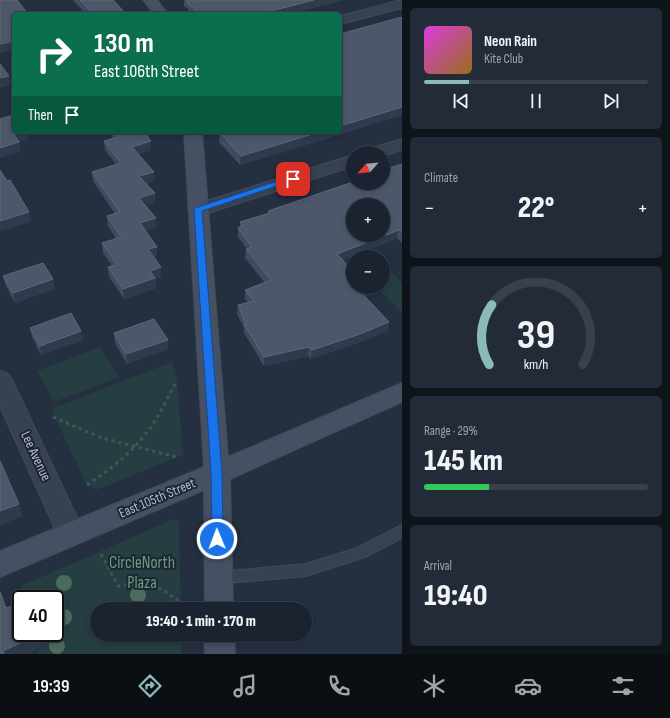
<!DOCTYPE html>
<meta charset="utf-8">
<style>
:root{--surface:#1b2330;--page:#242b38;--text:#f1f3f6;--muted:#a0a4ab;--line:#39404c;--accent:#8bbbb9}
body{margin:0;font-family:"Sofia Sans Condensed",sans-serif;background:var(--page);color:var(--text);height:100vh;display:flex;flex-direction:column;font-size:15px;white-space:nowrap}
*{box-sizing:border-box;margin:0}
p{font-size:13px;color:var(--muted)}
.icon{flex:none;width:22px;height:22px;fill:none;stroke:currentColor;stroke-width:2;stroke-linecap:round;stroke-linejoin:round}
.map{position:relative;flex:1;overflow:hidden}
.details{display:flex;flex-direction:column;gap:8px;padding:8px;background:#0f131a;width:268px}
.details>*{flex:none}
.hud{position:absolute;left:12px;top:12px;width:330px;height:122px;border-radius:6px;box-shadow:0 2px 6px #0003,0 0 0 1px var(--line);background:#0b6e4f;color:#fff;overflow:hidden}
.needle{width:26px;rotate:243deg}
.fabs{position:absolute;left:346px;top:146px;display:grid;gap:8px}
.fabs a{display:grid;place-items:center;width:44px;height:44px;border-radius:50%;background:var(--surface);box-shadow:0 2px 6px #0003,0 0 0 1px var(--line);font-size:20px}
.speed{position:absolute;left:12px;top:590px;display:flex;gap:8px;font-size:20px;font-weight:700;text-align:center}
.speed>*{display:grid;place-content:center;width:52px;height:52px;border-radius:50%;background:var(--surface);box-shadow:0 2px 6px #0003,0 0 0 1px var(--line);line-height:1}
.speed .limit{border:2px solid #111;border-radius:6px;background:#fff;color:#111}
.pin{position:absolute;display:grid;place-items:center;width:34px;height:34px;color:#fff;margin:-17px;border-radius:8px;box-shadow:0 2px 6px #0006}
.me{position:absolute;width:44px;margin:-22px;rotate:359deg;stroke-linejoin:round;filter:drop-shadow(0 0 3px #0008)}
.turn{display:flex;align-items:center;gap:14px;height:84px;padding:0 16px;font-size:18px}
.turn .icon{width:52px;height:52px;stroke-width:2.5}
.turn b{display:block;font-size:28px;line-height:34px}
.then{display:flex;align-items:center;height:38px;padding:0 16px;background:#0003;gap:8px;font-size:15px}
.big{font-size:30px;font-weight:800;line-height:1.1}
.details .tile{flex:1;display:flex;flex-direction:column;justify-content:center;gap:6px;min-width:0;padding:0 14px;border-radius:6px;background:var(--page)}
.details .dial{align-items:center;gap:0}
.dial svg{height:104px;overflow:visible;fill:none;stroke:var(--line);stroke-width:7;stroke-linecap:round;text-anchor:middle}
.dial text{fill:var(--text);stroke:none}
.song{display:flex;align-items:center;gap:12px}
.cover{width:48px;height:48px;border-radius:6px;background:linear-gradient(135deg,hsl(300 70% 55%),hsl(40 70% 35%))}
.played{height:4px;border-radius:2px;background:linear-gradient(90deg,var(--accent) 20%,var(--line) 20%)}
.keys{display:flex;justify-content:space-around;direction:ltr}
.heat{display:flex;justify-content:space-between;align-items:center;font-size:22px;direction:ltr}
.charge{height:6px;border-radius:3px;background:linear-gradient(90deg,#34c759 29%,var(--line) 0)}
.trip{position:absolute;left:90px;top:602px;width:222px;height:40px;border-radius:20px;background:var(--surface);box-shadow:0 2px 6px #0003,0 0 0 1px var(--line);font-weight:800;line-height:40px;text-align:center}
.tabs{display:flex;height:64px;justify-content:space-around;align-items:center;background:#0b0e13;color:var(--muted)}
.tabs .icon{width:28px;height:28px}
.tabs .on{color:var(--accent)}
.tabs b{font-size:18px;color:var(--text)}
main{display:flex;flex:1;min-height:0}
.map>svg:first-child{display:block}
</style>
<main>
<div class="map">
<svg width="402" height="654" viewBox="0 0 402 654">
<rect width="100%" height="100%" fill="#242f40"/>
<!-- green -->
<path fill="#263d41" d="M 385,265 L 402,283 L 402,313 L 377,287 L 383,287 L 383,266 Z
M 100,347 L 119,377 L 54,402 L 37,371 Z
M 172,362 L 177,381 L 183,455 L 96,490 L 87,485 L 51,409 Z
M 174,519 L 178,520 L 179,524 L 181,609 L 97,609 L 97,635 L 181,635 L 181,654 L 37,654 L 36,651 L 45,646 L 40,633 L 55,633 L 55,599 L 26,599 L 21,586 Z"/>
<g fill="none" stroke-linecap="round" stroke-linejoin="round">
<defs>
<path id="lane" d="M 402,525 L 402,538 L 365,557 L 306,576 L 218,584 L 213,583 L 211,578 L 213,573 L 218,572 L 306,564 L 357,548 Z"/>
<path id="street" d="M 402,0 L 402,8 L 340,24 L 340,16 Z
M 402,139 L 402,150 L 383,156 L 383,153 L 365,153 L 368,149 Z
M 353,155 L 353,166 L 205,214 L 198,216 L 191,214 L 188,210 L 191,206 Z
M 0,371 L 8,374 L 12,380 L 81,526 L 85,534 L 81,542 L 71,546 L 61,542 L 0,406 Z"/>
<path id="secondary" d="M 143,0 L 157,0 L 168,14 L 154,14 Z
M 184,132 L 202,132 L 228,457 L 402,383 L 402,402 L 230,479 L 233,609 L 205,609 L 204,490 L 0,577 L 0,551 L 204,467 Z
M 204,635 L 234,635 L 235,654 L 205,654 Z"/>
</defs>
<!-- lane casing -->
<use href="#lane" stroke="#424a59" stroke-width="2"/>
<!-- street casing -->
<use href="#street" stroke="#424a59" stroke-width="2"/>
<!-- secondary casing -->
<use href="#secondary" stroke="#424a59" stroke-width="2"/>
<!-- path -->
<path stroke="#3f5659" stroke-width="3" stroke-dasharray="3.5 3.5" stroke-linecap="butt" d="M 53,417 L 102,438 L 176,457
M 87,485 C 111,469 134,451 151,427 C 161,412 168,396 177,381
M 101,554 L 118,586 C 148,580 162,586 184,606"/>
<!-- lane -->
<use href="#lane" fill="#384150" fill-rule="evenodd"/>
<!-- street -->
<use href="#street" fill="#384150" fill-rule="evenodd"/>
<!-- secondary -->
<use href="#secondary" fill="#465063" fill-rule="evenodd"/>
</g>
<!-- trees -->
<g fill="#4b6b5f">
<circle cx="64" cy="583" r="8"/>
<circle cx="138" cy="595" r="8"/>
<circle cx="64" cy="617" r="8"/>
<circle cx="57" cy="646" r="8"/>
</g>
<!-- wall -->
<path fill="#3f4b5e" d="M 73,0 L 114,0 L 126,14 L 86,14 Z
M 184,0 L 344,0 L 290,14 L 191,14 L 188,10 L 188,9 L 184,6 Z
M 402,17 L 402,115 L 240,165 L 219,142 L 220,134 L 218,132 L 340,132 Z
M 108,132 L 152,132 L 152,134 L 147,136 L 151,141 L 151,150 L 138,154 L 154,181 L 146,184 L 155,193 L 155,203 L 146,205 L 156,227 L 145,231 L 157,247 L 157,256 L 154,257 L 161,277 L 155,279 L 156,288 L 124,299 L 109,277 L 108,267 L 112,266 L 103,253 L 102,243 L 116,239 L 108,226 L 107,216 L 115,214 L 93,181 L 92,172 L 116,164 L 105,150 L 104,141 L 113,138 Z
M 402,164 L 402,243 L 397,238 L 343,260 L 352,270 L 351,278 L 349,279 L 389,322 L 387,331 L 358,343 L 310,359 L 308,356 L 264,366 L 244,333 L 244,328 L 237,314 L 238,305 L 248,302 L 245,299 L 245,290 L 265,283 L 245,258 L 246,249 L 247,249 L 238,237 L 238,228 L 240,227 L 240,222 L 268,213 L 268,211 L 383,183 Z
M 3,276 L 53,279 L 54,289 L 15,303 L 6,286 Z
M 30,328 L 81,331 L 83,340 L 41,355 L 32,337 Z
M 114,333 L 168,340 L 168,349 L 127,364 L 115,343 Z"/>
<!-- shaded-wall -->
<path fill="#2f3b4d" d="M 314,0 L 344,0 L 290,14 L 259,14 Z
M 14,41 L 14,50 L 0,53 L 0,44 Z
M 9,76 L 10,85 L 0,88 L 0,78 Z
M 402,107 L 402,115 L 240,165 L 241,156 L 319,132 L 340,132 L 340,126 Z
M 21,132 L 27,132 L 28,140 L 16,143 L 14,134 Z
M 140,132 L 152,132 L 152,134 L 141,137 Z
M 151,141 L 151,150 L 133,156 L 132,147 Z
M 19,142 L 21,152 L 0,158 L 0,148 Z
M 154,172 L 154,181 L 140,186 L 139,176 Z
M 155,193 L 155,203 L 140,207 L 139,198 Z
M 29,212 L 31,222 L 0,231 L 0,221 Z
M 156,218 L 156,227 L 140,233 L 140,223 Z
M 399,230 L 397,238 L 336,263 L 337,254 Z
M 157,247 L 157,256 L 149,259 L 148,249 Z
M 161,267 L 161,277 L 155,279 L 156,288 L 124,299 L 123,289 L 150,271 Z
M 352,270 L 351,278 L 341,282 L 343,273 Z
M 53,279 L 54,289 L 15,303 L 13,293 Z
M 389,322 L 387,331 L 358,343 L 310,359 L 312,350 Z
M 81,331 L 83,340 L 41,355 L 40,346 Z
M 168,340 L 168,349 L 127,364 L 126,354 Z
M 309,347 L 308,356 L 264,366 L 264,357 Z
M 19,504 L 23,516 L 0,525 L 0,511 Z
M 41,633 L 45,646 L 29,654 L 4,654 L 3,651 Z"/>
<!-- building -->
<path fill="#4c586a" stroke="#5c6779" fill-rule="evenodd" d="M 0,0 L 17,0 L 28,14 L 14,14 L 14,41 L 0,44 Z
M 80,0 L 113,0 L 126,14 L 93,14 Z
M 186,0 L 314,0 L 259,14 L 200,14 L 187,3 L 189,2 Z
M 402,17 L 402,107 L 340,126 L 340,34 Z
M 0,64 L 9,76 L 0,78 Z
M 14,115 L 14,132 L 21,132 L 14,134 L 19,142 L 0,148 L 0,119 Z
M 114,132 L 144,132 L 151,141 L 132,147 L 154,172 L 139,176 L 155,193 L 139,198 L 156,218 L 140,223 L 157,247 L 148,249 L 161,267 L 150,271 L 155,278 L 123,289 L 108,267 L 117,265 L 102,243 L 121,237 L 107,216 L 120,212 L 92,172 L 121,163 L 104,141 L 118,137 Z
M 223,132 L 319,132 L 241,156 L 220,133 Z
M 402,164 L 402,232 L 399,230 L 337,254 L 352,270 L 343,273 L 353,284 L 353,287 L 356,287 L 389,322 L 360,334 L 312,350 L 309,347 L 264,357 L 244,324 L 246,324 L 238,305 L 254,301 L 245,290 L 271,280 L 246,249 L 252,247 L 238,228 L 243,225 L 240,222 L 270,213 L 268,211 L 353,182 L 353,183 L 383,183 L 383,170 ZM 353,205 L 383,205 L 383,235 L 353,235 Z
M 0,170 L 7,181 L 10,180 L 29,212 L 0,221 Z
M 43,263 L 53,279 L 13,293 L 3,276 Z
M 71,313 L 81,331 L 40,346 L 30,328 Z
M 154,319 L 168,340 L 126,354 L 114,333 Z
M 0,461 L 19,504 L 0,511 Z
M 0,592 L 6,608 L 21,602 L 21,633 L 41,633 L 3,651 L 4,654 L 0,654 Z"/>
<!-- route -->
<path fill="#1a73e8" stroke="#114b97" d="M 290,177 L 296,177 L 297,179 L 202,211 L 222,473 L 223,539 L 221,543 L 217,544 L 213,543 L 212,539 L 211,473 L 194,210 L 195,208 Z"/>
<g text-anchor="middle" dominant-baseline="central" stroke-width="4" stroke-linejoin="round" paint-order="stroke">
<!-- street labels -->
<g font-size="14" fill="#b5bcca" stroke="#1d2635">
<text transform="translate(36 456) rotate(65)">Lee Avenue</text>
<text transform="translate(157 498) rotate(-23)">East 105th Street</text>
</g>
<!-- near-park labels -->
<g font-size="17" fill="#6b9c78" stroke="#1d2635">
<text x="142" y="563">CircleNorth<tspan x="142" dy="20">Plaza</tspan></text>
</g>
</g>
</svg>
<div class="fabs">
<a><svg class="needle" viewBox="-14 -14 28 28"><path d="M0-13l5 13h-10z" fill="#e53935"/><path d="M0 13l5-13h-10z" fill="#a0a4ab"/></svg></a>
<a>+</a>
<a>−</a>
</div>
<div class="speed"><div class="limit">40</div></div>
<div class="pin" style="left:293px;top:179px;background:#d93025"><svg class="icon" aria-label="arrive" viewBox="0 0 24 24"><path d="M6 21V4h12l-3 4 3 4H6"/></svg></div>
<svg class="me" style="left:217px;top:539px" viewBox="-20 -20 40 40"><circle r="17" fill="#1a73e8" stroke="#fff" stroke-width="3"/><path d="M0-11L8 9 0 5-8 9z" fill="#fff"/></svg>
<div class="trip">19:40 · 1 min · 170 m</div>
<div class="hud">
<div class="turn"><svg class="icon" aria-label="right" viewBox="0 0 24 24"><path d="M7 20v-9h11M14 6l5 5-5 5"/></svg><div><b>130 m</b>East 106th Street</div></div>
<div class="then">Then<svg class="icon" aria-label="arrive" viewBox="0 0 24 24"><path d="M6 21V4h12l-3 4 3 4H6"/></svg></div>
</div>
</div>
<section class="details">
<div class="tile">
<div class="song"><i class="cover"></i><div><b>Neon Rain</b><p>Kite Club</p></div></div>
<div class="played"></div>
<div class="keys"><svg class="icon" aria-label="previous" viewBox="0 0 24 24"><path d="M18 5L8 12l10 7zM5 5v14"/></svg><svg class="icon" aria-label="pause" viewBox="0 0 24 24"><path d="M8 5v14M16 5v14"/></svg><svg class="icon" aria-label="next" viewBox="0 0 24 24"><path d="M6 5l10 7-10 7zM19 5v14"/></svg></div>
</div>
<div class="tile"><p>Climate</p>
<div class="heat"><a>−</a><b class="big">22°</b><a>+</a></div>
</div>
<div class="tile dial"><svg viewBox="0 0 100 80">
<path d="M14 69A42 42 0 1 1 86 69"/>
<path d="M14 69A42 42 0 0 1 16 23" stroke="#8bbbb9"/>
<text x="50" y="56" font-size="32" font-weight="700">39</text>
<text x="50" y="72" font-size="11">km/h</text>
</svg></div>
<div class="tile"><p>Range · 29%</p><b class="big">145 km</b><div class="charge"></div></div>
<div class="tile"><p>Arrival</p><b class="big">19:40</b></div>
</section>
</main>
<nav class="tabs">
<b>19:39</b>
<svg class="icon on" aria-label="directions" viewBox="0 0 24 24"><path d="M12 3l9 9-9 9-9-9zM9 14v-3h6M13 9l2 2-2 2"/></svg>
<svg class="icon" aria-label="music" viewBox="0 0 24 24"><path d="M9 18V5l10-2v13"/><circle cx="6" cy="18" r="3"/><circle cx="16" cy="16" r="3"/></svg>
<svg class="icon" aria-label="phone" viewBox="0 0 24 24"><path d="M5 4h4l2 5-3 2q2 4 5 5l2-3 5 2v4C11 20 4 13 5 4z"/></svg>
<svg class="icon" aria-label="climate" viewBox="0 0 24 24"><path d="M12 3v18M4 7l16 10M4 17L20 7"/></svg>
<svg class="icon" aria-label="car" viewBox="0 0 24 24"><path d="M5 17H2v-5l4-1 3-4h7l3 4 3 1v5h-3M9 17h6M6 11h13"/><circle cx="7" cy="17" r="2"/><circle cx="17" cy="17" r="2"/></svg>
<svg class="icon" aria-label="filters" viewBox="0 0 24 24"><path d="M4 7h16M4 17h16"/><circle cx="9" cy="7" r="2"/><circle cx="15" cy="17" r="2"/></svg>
</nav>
